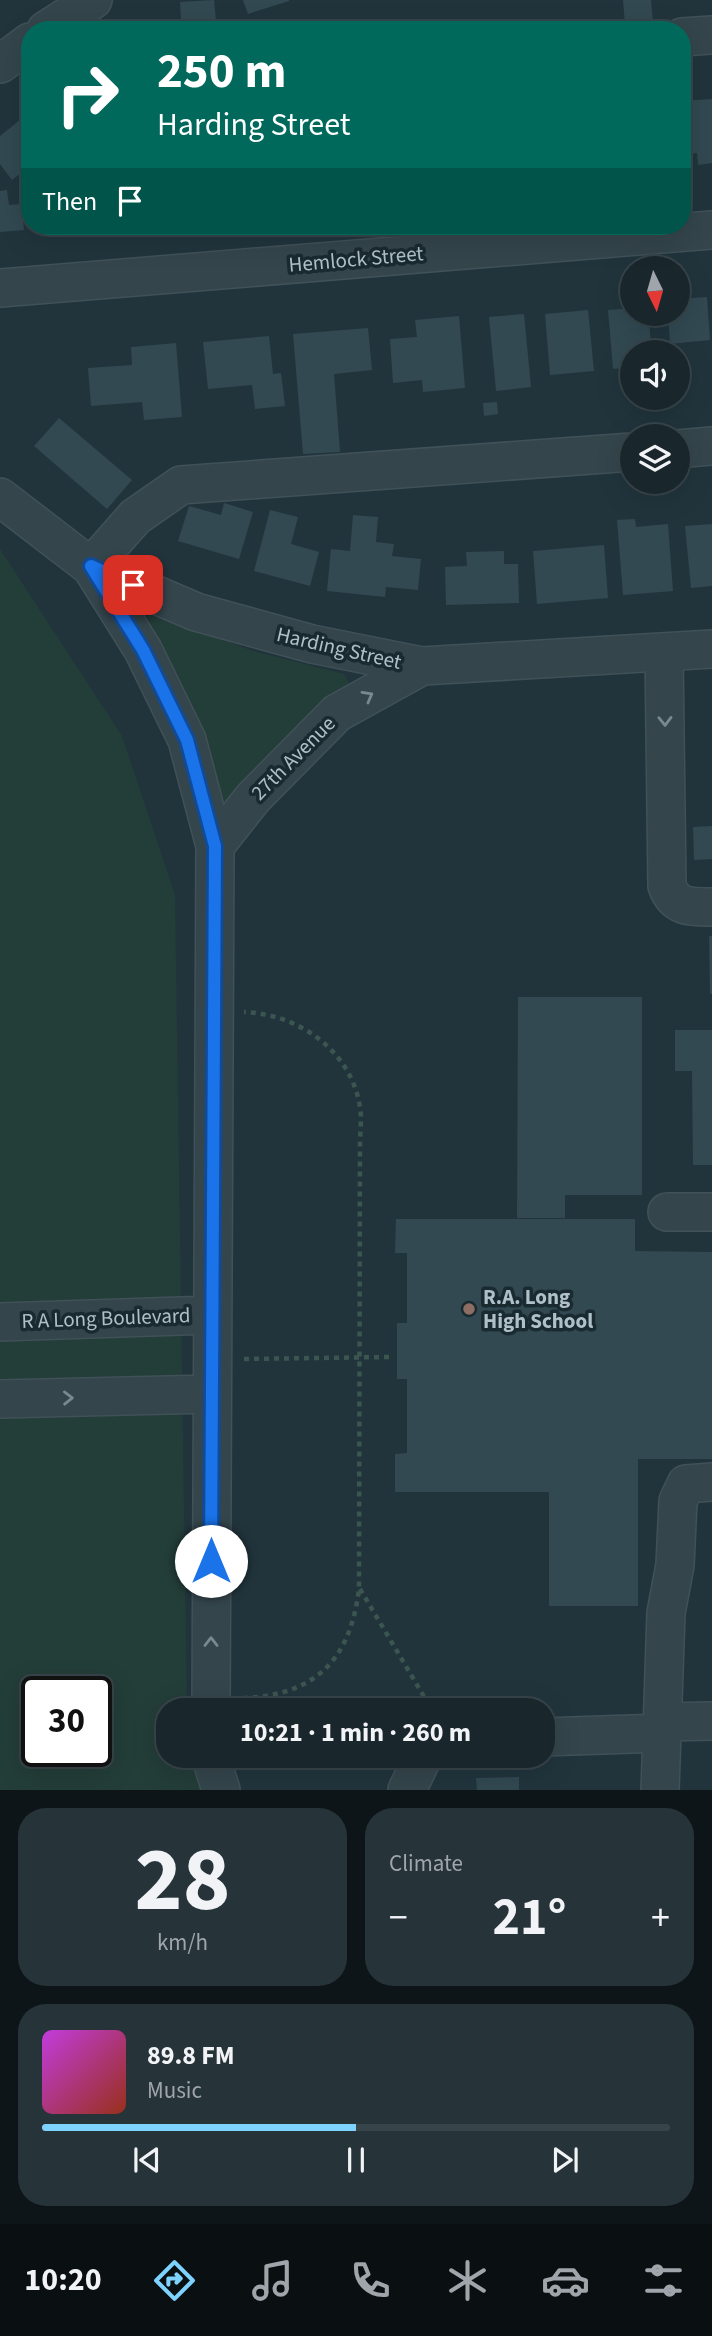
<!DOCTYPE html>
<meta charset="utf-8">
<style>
:root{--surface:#19272d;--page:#263339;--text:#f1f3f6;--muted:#9fa5aa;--line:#374449;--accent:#7ed3fe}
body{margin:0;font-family:"Source Sans 3",sans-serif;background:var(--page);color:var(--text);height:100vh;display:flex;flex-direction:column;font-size:26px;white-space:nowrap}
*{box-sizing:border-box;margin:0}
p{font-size:23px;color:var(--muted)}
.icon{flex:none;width:38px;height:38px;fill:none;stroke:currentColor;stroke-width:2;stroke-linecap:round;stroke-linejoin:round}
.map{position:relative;height:1790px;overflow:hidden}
.panel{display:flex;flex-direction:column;gap:18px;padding:18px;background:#0e1519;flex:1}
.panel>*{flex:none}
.top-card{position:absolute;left:21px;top:21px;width:670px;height:214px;border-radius:28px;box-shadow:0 7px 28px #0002,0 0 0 2px var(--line);background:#00695c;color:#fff;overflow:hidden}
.needle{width:46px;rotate:175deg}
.fabs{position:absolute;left:620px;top:256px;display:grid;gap:14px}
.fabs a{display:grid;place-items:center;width:70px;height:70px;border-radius:50%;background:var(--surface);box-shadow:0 7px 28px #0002,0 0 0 2px var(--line);font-size:35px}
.speed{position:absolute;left:21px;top:1676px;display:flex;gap:14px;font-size:35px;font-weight:700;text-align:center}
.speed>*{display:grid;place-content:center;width:91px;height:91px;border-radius:50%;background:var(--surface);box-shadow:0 7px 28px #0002,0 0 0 2px var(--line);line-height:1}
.speed .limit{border:4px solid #111;border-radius:10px;background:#fff;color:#111}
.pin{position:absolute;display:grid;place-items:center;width:60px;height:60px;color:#fff;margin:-30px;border-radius:14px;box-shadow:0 4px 10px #0006}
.me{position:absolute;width:77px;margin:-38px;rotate:0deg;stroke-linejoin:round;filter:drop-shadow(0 0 5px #0008)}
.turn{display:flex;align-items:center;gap:24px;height:147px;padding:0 21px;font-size:32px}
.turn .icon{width:91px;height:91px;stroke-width:2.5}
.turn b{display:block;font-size:49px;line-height:60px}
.then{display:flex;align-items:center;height:66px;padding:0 21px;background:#0003;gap:14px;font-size:26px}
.big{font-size:52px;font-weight:700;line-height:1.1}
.panel .card{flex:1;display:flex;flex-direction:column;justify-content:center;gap:10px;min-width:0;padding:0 24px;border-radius:28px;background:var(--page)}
.panel .dial{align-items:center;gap:0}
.dial b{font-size:91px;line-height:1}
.song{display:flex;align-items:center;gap:21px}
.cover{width:84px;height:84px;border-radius:10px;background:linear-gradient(135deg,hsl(290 70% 55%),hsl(10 70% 35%))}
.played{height:7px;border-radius:4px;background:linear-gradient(90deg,var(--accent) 50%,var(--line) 50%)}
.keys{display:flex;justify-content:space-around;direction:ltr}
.heat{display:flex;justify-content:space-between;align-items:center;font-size:38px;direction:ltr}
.panel .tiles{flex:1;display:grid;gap:18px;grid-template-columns:1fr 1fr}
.card:last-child{grid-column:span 2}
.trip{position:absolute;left:156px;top:1698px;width:399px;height:70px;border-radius:28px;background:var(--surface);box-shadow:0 7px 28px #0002,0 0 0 2px var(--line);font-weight:700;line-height:70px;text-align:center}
.dock{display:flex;height:112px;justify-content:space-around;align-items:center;background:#0a1012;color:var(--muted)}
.dock .icon{width:49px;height:49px}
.dock .active{color:var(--accent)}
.dock b{font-size:32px;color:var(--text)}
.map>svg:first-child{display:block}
</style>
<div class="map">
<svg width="712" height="1790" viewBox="0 0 712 1790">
<rect width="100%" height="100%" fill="#21343c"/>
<!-- green -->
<path fill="#233d39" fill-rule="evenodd" d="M 0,549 L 122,736 L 175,895 L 187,1710 L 168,1710 L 168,1755 L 193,1755 L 205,1790 L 0,1790 ZM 37,1692 L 96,1692 L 96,1752 L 37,1752 Z
M 153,613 L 253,651 L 344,674 L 351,686 L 344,694 L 281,744 L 235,800 L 224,805 L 216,796 L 144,618 Z"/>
<!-- building -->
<path fill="#324952" d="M 214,0 L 217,30 L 123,30 L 123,26 L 181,21 L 180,2 Z
M 243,0 L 289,0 L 289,1 L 248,14 Z
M 623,0 L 651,0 L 653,22 L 625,24 Z
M 686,49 L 689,86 L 682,87 L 682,50 Z
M 712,99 L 712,163 L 698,165 L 697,153 L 682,155 L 682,101 Z
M 30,112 L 30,166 L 12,180 L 0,164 L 0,136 Z
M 7,190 L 9,205 L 21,204 L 24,230 L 0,232 L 0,191 Z
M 707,297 L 710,340 L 670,344 L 668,313 L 677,313 L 677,299 Z
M 632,308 L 632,313 L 648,313 L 652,352 L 632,352 L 632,367 L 613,369 L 608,310 Z
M 588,310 L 594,371 L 550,375 L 545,314 Z
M 524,314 L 531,387 L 496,391 L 489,317 Z
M 459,316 L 465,388 L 423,392 L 422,380 L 393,383 L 390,339 L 417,337 L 415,320 Z
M 368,328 L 372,370 L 334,374 L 340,452 L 303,454 L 293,334 Z
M 269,336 L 273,374 L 281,373 L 285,406 L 255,409 L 252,385 L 208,389 L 203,342 Z
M 176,343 L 182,417 L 144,420 L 142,402 L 91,406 L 88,368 L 132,365 L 131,347 Z
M 497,402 L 498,414 L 484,416 L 483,403 Z
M 59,418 L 132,480 L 107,509 L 34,446 Z
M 224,503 L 253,512 L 239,559 L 178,541 L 189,506 L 221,515 Z
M 270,510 L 298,517 L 291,544 L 319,552 L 310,586 L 254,571 Z
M 353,515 L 378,517 L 376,542 L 394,544 L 392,556 L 421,559 L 418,590 L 386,587 L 385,597 L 327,591 L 331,549 L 350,551 Z
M 635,519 L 636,527 L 668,524 L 673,591 L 623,595 L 617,520 Z
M 712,524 L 712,586 L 691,588 L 685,526 Z
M 604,545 L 608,598 L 537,604 L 533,551 Z
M 504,551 L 504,564 L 518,564 L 519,603 L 446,605 L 445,567 L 467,566 L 466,552 Z
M 712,826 L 712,859 L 694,860 L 693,827 Z
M 709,936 L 712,936 L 712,994 L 710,994 Z
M 518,997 L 642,997 L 642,1195 L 565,1195 L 565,1218 L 517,1218 Z
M 675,1030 L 712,1030 L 712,1165 L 693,1165 L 692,1071 L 675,1071 Z
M 396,1219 L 635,1219 L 635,1251 L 712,1252 L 712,1459 L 638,1459 L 638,1606 L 549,1606 L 549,1492 L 395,1492 L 395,1454 L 407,1453 L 407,1379 L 397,1379 L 397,1323 L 407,1323 L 407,1253 L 395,1253 Z
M 519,1777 L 519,1790 L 477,1790 L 476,1778 Z"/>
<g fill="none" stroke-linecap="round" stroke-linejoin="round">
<defs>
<path id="minor" d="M 46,30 L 93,0
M 682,37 L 712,35
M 0,64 L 30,42
M 0,288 L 712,230
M 677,449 L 712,446
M 0,497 L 91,567 L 196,612 L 312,644 L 422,666 L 712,649
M 664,653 L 667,886 C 675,908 691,907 712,907
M 215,846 L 187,740 L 143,650 L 91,567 L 135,517 L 181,485 L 632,452
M 667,1212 L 712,1212
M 0,1322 L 211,1315
M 0,1399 L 211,1394
M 211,1710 L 215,846 L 253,798 L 337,713 L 422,666
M 662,1722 L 712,1721
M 542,1737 L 662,1733
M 210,1755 L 221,1790
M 407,1790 L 424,1755
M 660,1790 L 666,1613 L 675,1565 L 678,1501 L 686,1484 L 712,1482"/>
</defs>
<!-- minor casing -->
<use href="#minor" stroke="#415158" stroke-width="40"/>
<!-- path -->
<path stroke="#3b5550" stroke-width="4.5" stroke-dasharray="5 5" stroke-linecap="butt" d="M 244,1359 L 391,1357
M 360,1589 L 432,1710
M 243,1698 C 316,1695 350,1660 359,1589 L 360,1145 C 360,1132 362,1118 360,1107 C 351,1050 298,1014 244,1012"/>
<!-- minor -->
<use href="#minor" stroke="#34454c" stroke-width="37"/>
</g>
<!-- one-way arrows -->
<defs><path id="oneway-chevron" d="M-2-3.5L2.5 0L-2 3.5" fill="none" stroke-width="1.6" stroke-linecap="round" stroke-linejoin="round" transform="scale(1.75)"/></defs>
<g stroke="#788990">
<use href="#oneway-chevron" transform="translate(368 696) rotate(-29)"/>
<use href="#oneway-chevron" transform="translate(665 721) rotate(89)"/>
<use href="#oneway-chevron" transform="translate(68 1398) rotate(-1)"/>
<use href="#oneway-chevron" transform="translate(211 1642) rotate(-90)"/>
</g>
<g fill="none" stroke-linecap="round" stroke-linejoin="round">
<defs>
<path id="route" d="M 133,585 L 91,566 L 143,650 L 187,740 L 215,846 L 211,1561"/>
</defs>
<!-- route casing -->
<use href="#route" stroke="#114b97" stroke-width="18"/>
<!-- route -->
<use href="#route" stroke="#1a73e8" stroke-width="12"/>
</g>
<!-- markers -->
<circle fill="#8d6e63" stroke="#1a2a31" stroke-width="2.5" cx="469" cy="1309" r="7"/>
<g text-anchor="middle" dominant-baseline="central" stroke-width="7" stroke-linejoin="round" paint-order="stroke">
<!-- street labels -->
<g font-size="21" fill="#b0c0c8" stroke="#1a2a31">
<text transform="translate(356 259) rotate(-5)">Hemlock Street</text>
<text transform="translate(339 648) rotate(13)">Harding Street</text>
<text transform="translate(293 758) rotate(-45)">27th Avenue</text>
<text transform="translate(106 1318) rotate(-2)">R A Long Boulevard</text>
</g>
<!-- poi labels -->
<g font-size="21" font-weight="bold" fill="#b0c0c8" stroke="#1a2a31" text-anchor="start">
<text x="483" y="1297">R.A. Long<tspan x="483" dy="24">High School</tspan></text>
</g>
</g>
</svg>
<div class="fabs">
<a><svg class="needle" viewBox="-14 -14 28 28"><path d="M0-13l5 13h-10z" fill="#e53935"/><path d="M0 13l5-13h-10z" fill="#9fa5aa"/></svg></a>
<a><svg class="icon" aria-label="sound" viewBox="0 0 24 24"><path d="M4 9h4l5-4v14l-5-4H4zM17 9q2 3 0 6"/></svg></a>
<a><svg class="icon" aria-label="layers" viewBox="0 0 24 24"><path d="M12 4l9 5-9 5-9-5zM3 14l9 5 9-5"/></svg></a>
</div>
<div class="speed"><div class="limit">30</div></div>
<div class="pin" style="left:133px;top:585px;background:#d93025"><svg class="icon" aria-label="arrive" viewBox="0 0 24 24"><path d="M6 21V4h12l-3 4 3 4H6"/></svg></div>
<svg class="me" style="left:211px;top:1561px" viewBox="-20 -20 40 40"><circle r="19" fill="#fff"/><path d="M0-13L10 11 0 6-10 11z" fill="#1a73e8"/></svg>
<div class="trip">10:21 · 1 min · 260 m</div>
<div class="top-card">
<div class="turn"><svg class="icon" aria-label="right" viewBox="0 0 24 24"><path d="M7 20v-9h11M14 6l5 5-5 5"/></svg><div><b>250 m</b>Harding Street</div></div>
<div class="then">Then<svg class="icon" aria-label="arrive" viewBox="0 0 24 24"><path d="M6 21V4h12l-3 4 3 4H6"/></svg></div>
</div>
</div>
<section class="panel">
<div class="tiles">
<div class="card dial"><b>28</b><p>km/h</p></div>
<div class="card"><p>Climate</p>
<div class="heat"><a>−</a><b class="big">21°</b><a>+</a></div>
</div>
<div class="card">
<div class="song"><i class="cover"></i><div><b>89.8 FM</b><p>Music</p></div></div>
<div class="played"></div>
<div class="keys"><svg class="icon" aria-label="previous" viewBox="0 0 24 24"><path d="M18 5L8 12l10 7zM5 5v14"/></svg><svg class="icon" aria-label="pause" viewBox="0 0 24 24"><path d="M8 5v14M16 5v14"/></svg><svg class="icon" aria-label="next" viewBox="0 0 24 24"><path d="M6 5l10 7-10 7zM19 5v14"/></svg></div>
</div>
</div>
</section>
<nav class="dock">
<b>10:20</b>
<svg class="icon active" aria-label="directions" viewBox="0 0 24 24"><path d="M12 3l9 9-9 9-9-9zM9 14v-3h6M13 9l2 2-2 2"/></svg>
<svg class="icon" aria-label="music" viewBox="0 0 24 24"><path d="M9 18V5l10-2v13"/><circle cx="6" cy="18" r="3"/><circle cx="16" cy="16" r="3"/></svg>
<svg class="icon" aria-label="phone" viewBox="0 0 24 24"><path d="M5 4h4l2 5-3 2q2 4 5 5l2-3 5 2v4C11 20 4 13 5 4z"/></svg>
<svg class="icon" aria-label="climate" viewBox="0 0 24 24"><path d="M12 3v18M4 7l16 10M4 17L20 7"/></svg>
<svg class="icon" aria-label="car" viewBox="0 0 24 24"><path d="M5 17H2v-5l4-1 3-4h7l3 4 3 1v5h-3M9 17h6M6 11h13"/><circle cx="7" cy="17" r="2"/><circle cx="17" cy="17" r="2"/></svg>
<svg class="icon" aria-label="filters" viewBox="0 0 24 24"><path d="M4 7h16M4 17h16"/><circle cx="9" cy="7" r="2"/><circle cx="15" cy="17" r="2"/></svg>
</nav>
